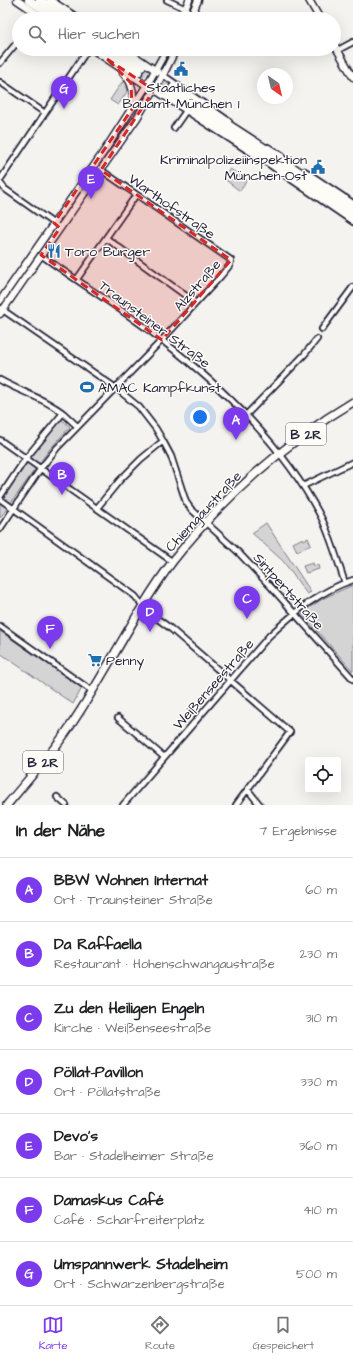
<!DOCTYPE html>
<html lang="de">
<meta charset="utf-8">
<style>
:root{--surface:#fff;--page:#f6f6f6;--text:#202124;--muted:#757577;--line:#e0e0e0;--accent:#7c3aed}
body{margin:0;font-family:"Architects Daughter",sans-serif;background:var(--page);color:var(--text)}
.controls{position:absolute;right:12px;bottom:12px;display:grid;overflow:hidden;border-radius:4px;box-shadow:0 4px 16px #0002}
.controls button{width:36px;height:36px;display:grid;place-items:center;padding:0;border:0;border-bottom:1px solid var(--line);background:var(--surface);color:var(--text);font:20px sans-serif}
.compass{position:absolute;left:257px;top:68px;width:36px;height:36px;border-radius:50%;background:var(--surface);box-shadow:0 4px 16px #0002;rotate:146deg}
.you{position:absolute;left:200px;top:417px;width:14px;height:14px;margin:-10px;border:3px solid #fff;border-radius:50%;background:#1a73e8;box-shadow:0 0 0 6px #1a73e833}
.badge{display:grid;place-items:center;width:26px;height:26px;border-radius:50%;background:var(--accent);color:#fff;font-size:13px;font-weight:700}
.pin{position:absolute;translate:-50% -33px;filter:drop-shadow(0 1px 2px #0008)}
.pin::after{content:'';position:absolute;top:21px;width:14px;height:12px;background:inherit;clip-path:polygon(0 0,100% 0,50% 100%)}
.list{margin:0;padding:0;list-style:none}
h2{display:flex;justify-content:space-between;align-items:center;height:52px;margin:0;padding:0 16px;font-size:17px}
h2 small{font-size:13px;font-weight:400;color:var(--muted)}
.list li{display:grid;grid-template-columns:26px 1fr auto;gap:12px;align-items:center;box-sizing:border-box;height:64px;padding:0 16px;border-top:1px solid var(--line)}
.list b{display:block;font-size:15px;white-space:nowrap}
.list p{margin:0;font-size:13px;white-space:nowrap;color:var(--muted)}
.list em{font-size:13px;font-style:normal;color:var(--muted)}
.icon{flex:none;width:22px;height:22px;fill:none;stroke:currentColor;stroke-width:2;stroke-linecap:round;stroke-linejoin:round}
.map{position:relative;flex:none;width:353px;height:805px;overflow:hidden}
.search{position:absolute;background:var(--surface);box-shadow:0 4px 16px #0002;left:12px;right:12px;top:12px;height:44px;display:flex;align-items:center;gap:10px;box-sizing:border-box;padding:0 14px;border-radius:22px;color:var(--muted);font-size:15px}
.sheet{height:500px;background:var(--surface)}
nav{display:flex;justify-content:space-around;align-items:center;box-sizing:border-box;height:56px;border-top:1px solid var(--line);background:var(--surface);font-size:11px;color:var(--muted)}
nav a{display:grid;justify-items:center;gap:2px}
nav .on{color:var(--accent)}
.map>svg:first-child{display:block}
.green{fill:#d5d4d5;stroke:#7c7b88}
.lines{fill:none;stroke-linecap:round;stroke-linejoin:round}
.highway-tunnel{stroke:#cac9cb;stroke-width:8;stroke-dasharray:8 4;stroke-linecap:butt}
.street-casing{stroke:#22223b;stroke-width:8}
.secondary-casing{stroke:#22223b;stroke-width:9}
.primary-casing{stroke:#22223b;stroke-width:10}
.highway-casing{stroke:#22223b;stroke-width:11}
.street{stroke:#fdfcf7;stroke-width:4.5}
.secondary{stroke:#fdfcf7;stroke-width:6}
.primary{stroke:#fdfcf7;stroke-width:7}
.highway{stroke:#fdfcf7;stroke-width:8}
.marked{fill:#d62828;fill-opacity:0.2;stroke:#d62828;stroke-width:3;stroke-dasharray:8 5;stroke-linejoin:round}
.labels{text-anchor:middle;stroke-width:3;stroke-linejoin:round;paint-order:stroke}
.shield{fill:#fdfcf7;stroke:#646373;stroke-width:1}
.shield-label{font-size:13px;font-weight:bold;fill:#22223b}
.poi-label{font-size:14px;fill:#22223b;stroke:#fdfcf7;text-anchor:start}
.street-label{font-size:14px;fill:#22223b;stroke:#fdfcf7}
</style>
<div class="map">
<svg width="353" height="805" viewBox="0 0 353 805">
<rect width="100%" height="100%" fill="#f4f3ef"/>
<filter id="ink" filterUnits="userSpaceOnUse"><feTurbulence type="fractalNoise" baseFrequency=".025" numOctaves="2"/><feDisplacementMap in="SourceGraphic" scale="8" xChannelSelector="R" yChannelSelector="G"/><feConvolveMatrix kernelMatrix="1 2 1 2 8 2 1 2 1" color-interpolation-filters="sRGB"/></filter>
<g filter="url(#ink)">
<path class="green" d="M122,82L126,88L127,92L118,105L110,100Z
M230,169L247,180L240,191L223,178Z
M61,419L70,427L49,450L0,518V502L38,447Z
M266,523L311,592L307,594L283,561L252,533Z
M303,538L304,540L308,538L311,545L297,551L293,543Z
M313,563L314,566L318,565L319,569L306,573L303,566Z
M353,585V671L301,613L324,598Z
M0,631L82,688L73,704L0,653Z"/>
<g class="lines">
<path class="highway-tunnel" d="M141,67L173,88
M138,72L169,93"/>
<defs>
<path id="street" d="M167,0L186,9
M338,50L353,42
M0,63L19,40
M163,75L229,121
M0,82L45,113
M154,90L267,163L353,222
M174,128L195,98
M268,147L282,156
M267,163L275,151
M305,171L353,203
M0,180L88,49
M0,183L5,189L60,228
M337,211L346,198
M106,238L196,303
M41,255C81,284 124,310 163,341C224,389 283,445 320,515C331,536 337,560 345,583
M77,279L136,195
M0,308L116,388L139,407L156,429L163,441L171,456L186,502L191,509L237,551L272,588L353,679
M322,329L353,287
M0,380C21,392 44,398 63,413
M246,415L304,355L317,339
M0,440L173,562
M303,486L353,462
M0,497L26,458L63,413L77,426
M0,499L135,596L147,611L170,628L290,732L236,805
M97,508L120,480L141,459L163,441
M0,529L41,468L57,448L162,340L220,277L230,265L231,260L101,170
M0,626L92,691
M118,718L164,757
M248,790L260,805
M57,797L66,805
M123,805L269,636C294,613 319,591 353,580"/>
<path id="secondary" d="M17,0L45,19
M50,0L79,19
M309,0L320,19
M181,19L189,0
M190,19L198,0
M334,44L353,77
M92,49L149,87
M124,49L158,72
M123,73C134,84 134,94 132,108
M0,301L105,150L147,85L167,49
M0,314L137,118L163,75L176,49"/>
<path id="primary" d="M7,805C28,779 52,754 71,725C107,672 134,613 173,561C221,499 286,442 353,402"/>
<path id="highway" d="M29,0L58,19
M40,0L68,19
M103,49L138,72
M114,49L141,67
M173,88L189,99
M169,93L185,104
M196,104L270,152
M193,109L266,157
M277,157L339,199
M274,162L336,204
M347,204L353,209
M343,209L353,216"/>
</defs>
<use href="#street" class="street-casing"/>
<use href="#secondary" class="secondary-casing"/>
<use href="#primary" class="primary-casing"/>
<use href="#highway" class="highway-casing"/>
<use href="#street" class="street"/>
<use href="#secondary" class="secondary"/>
<use href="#primary" class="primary"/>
<use href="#highway" class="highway"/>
</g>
</g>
<path class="marked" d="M107,59L154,90L101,170L231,260L162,340L41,255L60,228L54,223L132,109L131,83Z"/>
<defs>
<symbol id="civic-bare" viewBox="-9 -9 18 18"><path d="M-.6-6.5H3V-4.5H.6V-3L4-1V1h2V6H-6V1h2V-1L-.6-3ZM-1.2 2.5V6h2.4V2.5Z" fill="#1f6fb2" stroke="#fdfcf7" stroke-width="2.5" paint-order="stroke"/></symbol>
<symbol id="restaurant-bare" viewBox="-9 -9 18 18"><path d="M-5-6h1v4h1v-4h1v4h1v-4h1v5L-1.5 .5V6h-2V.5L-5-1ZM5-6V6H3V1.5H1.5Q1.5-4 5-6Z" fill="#1f6fb2" stroke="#fdfcf7" stroke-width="2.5" paint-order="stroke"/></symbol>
<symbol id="stadium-bare" viewBox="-9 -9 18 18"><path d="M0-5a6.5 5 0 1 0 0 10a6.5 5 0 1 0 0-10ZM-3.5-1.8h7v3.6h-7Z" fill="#1f6fb2" stroke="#fdfcf7" stroke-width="2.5" paint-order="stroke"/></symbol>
<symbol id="supermarket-bare" viewBox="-9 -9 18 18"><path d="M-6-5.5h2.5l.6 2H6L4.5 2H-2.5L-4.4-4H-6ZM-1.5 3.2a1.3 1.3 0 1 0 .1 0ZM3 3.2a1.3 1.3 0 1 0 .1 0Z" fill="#1f6fb2" stroke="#fdfcf7" stroke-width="2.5" paint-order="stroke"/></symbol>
</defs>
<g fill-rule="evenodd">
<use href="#civic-bare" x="171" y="59" width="20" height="20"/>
<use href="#civic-bare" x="308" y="157" width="20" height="20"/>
<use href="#restaurant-bare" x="44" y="241" width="20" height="20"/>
<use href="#stadium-bare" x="77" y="377" width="20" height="20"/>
<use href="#supermarket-bare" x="85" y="650" width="20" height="20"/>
</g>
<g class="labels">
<g class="shield">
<rect x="286" y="423" width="40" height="22" rx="3"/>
<rect x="23" y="751" width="40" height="22" rx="3"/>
</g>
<g class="shield-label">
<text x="306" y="439">B 2R</text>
<text x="43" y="767">B 2R</text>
</g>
<g class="poi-label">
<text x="181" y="92" text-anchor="middle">Staatliches<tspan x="181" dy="16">Bauamt München 1</tspan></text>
<text x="307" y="164" text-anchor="end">Kriminalpolizeiinspektion<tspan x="307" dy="16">München-Ost</tspan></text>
<text x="65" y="256">Toro Burger</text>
<text x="98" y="392">AMAC Kampfkunst</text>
<text x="106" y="665">Penny</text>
</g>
<g class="street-label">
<text transform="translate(172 206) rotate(35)" y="5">Warthofstraße</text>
<text transform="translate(197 285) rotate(-49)" y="5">Alzstraße</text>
<text transform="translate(155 324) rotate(37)" y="5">Traunsteiner Straße</text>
<text transform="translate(203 511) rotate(-47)" y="5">Chiemgaustraße</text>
<text transform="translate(289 591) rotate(48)" y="5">Sintpertstraße</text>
<text transform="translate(213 684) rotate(-49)" y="5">Weißenseestraße</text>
</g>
</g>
</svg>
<div class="controls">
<button><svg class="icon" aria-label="locate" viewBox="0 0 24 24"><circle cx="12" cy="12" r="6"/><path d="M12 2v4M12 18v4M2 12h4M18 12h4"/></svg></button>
</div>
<svg class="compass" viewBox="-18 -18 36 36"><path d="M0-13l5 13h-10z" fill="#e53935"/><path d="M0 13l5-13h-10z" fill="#757577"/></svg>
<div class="you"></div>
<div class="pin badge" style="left:236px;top:440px">A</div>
<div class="pin badge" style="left:62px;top:495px">B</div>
<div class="pin badge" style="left:247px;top:619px">C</div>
<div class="pin badge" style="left:150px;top:632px">D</div>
<div class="pin badge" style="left:91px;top:199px">E</div>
<div class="pin badge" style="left:50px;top:649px">F</div>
<div class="pin badge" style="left:64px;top:109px">G</div>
<div class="search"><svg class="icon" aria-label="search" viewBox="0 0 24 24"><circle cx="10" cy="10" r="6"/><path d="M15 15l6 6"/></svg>Hier suchen</div>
</div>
<section class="sheet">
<h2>In der Nähe<small>7 Ergebnisse</small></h2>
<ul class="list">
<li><span class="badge">A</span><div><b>BBW Wohnen Internat</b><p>Ort · Traunsteiner Straße</p></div><em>60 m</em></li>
<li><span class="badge">B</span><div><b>Da Raffaella</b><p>Restaurant · Hohenschwangaustraße</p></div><em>230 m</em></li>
<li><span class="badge">C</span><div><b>Zu den Heiligen Engeln</b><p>Kirche · Weißenseestraße</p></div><em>310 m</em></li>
<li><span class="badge">D</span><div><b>Pöllat-Pavillon</b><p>Ort · Pöllatstraße</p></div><em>330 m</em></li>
<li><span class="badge">E</span><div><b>Devo's</b><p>Bar · Stadelheimer Straße</p></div><em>360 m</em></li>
<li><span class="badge">F</span><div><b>Damaskus Café</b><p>Café · Scharfreiterplatz</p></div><em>410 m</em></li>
<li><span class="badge">G</span><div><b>Umspannwerk Stadelheim</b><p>Ort · Schwarzenbergstraße</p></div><em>500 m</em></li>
</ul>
</section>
<nav>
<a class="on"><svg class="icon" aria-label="map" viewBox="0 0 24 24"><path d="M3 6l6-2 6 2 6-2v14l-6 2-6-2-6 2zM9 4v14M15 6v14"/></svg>Karte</a>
<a><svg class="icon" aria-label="directions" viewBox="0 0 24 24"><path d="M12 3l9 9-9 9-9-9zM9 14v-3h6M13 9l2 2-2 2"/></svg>Route</a>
<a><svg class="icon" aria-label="saved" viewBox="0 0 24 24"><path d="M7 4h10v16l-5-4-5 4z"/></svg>Gespeichert</a>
</nav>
